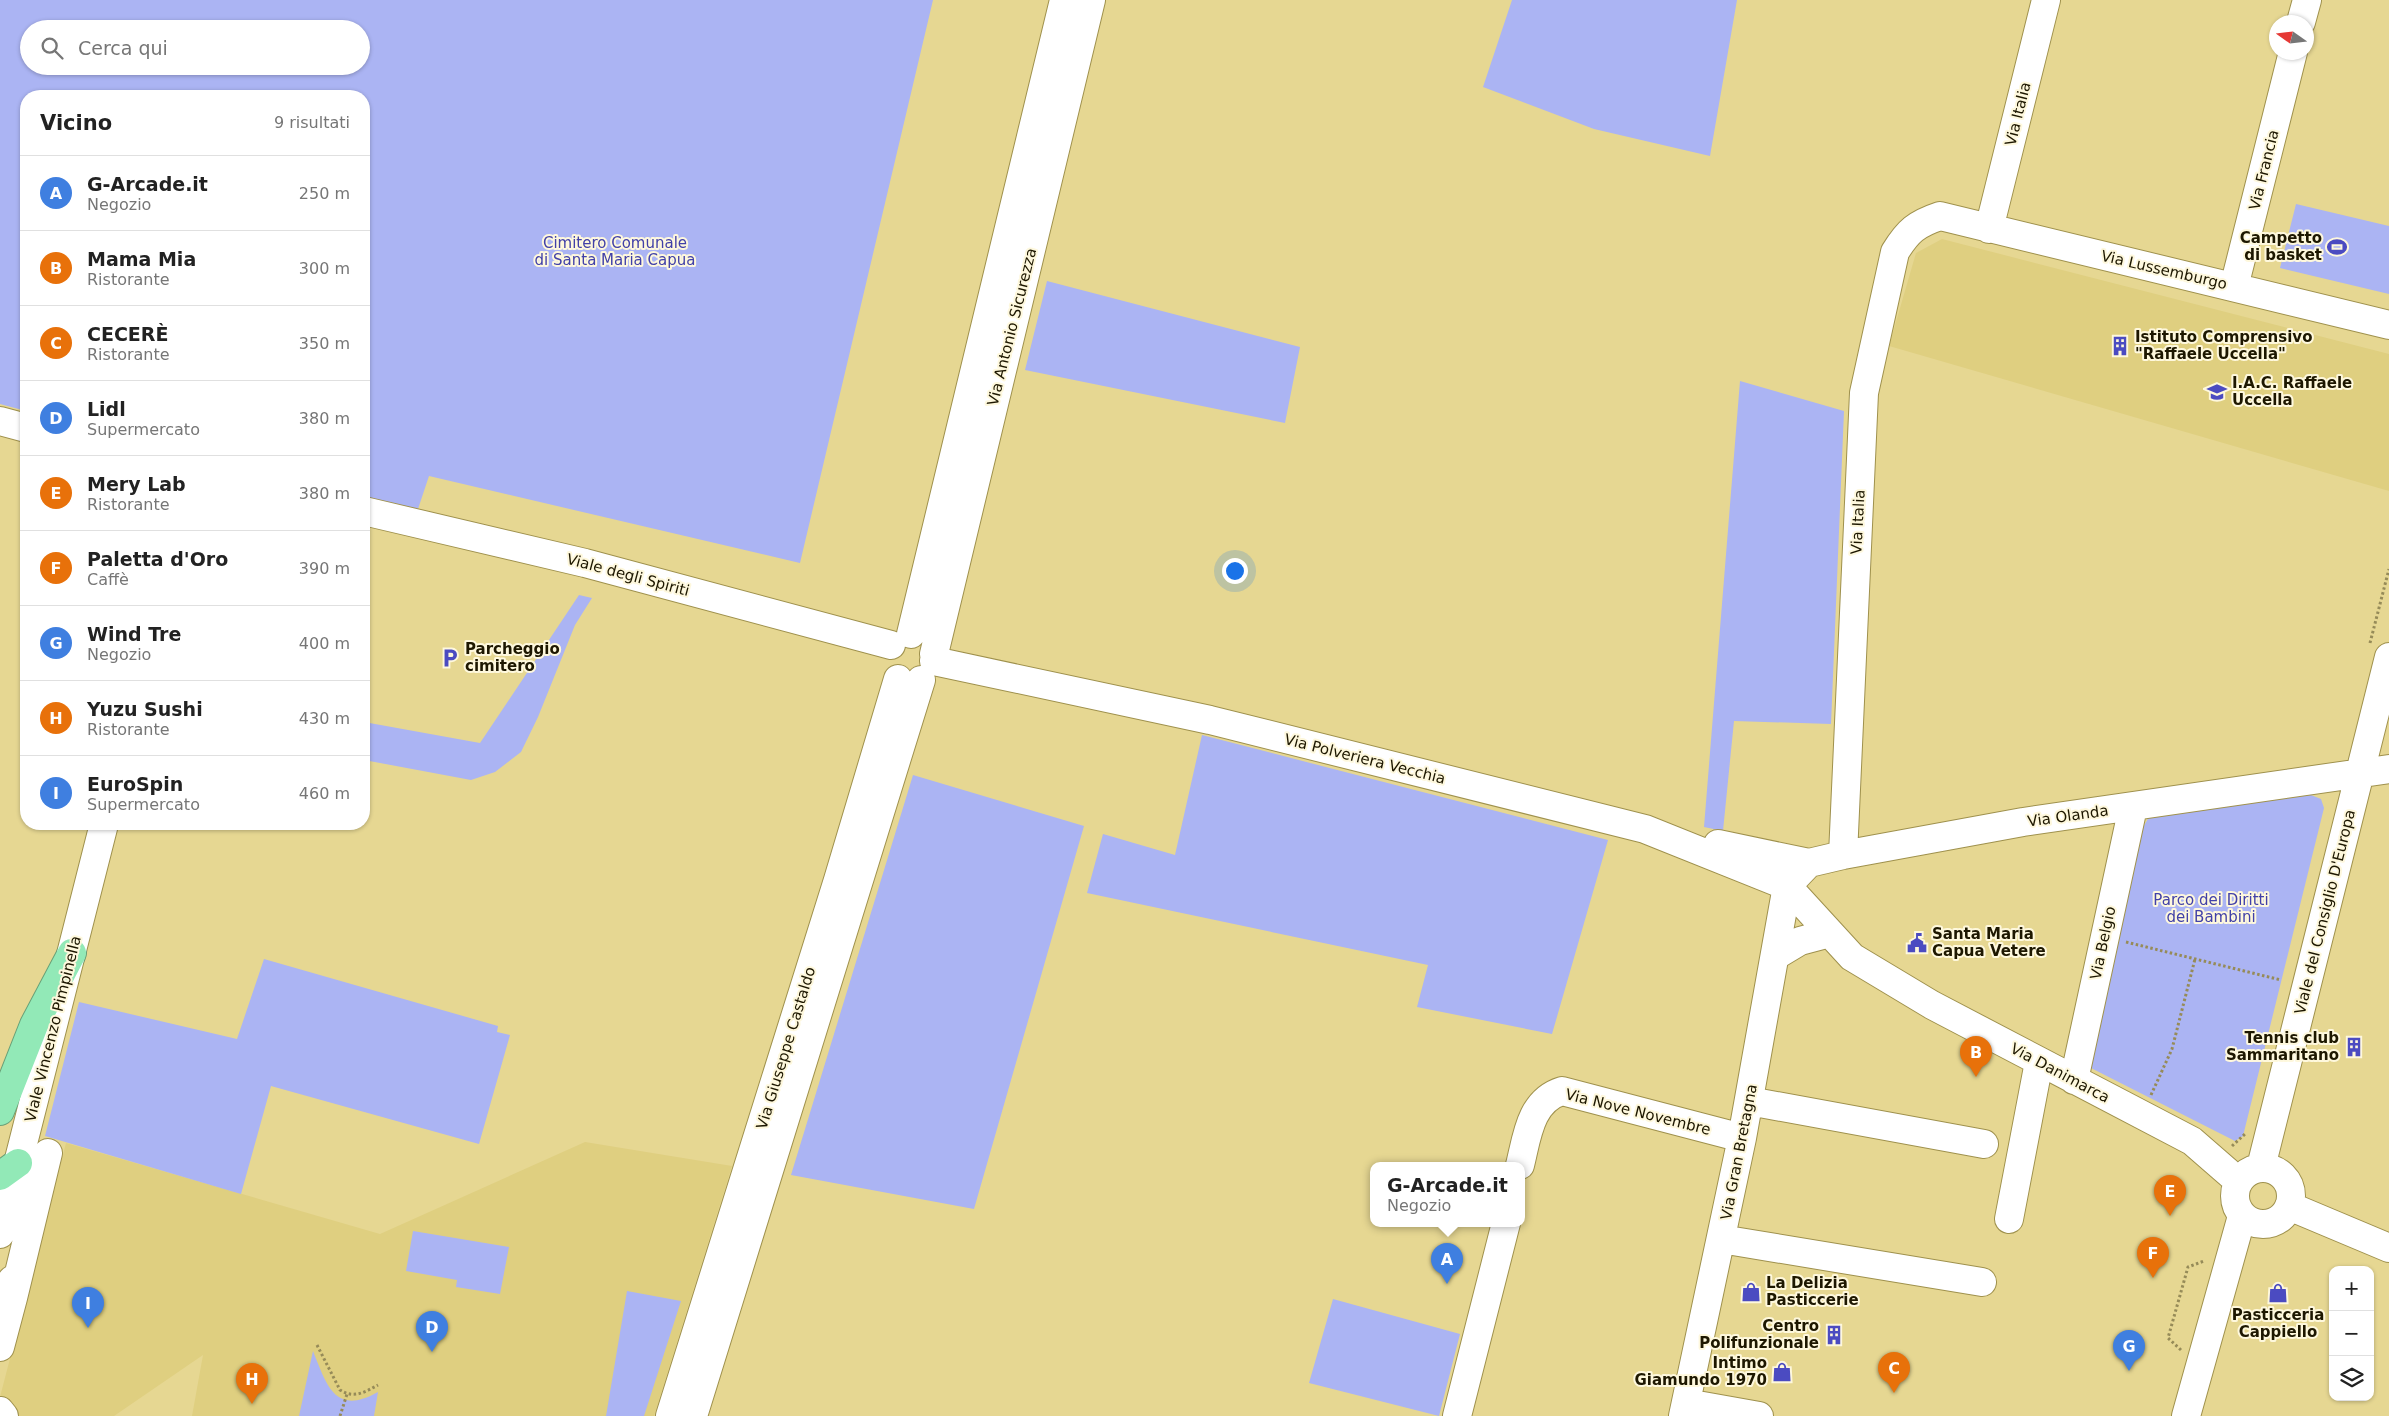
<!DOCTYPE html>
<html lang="it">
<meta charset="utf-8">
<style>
:root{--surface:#fff;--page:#f2f2f2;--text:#222;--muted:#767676;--line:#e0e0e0;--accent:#2563eb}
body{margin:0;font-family:"DejaVu Sans",sans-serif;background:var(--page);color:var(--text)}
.controls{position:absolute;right:15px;bottom:15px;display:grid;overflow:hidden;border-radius:10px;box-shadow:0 1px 4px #0004}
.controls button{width:45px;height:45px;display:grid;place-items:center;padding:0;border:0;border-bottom:1px solid var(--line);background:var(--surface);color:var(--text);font:25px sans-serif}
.compass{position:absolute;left:2269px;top:15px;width:45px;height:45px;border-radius:50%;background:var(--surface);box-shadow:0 1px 4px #0004;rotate:284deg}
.you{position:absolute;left:1234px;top:570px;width:18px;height:18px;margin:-12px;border:4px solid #fff;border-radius:50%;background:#1a73e8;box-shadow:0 0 0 8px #1a73e833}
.badge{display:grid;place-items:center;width:32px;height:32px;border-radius:50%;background:var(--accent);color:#fff;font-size:16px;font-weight:700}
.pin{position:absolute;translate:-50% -41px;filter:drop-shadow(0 1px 2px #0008)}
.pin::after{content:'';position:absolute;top:26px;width:18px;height:15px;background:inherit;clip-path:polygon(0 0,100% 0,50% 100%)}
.popup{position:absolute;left:1370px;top:1162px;width:155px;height:65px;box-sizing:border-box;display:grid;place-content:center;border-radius:10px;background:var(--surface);filter:drop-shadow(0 1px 4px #0005);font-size:16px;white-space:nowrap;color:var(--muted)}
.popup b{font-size:19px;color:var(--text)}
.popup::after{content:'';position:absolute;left:50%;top:100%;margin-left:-10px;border:10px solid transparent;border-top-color:var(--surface)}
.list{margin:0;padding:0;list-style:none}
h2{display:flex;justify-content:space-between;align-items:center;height:65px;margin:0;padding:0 20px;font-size:21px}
h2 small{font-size:16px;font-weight:400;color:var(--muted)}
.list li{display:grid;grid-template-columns:32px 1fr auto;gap:15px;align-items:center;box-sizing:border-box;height:75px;padding:0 20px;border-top:1px solid var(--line)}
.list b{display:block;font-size:19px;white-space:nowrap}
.list p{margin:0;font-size:16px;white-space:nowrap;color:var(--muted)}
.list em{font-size:16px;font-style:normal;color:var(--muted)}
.icon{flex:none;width:28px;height:28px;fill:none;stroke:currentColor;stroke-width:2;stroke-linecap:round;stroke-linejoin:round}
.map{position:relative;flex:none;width:2389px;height:1416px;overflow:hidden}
.search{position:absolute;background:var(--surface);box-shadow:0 1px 4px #0004;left:20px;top:20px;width:350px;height:55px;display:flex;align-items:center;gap:12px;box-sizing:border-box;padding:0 18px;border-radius:28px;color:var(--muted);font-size:19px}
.panel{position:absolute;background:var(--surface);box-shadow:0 1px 4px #0004;left:20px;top:90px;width:350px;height:740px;border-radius:20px}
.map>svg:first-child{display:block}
.built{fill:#dfcf80}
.green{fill:#abb4f3;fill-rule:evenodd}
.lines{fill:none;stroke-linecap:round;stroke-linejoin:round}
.minor-casing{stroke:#9f914d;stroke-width:30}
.highway-casing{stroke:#69a077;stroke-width:30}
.path{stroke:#968b58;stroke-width:3;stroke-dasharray:2.5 2.5;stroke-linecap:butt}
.minor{stroke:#fff;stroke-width:28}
.highway{stroke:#92e9b7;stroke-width:28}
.labels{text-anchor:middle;stroke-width:4;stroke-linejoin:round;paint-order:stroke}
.street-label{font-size:15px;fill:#1d1700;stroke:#fef8dd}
.poi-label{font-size:15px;font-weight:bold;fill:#1d1700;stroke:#fef8dd;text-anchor:start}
.park-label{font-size:15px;fill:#4140a8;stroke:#fef8dd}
</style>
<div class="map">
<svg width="2389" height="1416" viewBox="0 0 2389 1416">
<rect width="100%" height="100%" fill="#e6d792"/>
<path class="built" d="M1942,239L2389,354V491L1889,346L1916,253Z
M585,1142L732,1166L654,1416H192L203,1355L114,1416H16L9,1415L0,1397L66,1143L380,1234Z"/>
<path class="green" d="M0,0H933L800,563L429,476L417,512L364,497V96H26V411L0,404ZM29,29H361V66H29Z
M1512,0H1737L1710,156L1594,129L1483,87Z
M2296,204L2389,226V294L2280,268Z
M1047,281L1300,347L1285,423L1025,370Z
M1740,381L1844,411L1831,724L1734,721L1723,831L1704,827Z
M579,595L592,598L575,625L538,717L521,752L495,772L471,780L364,760V722L480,743Z
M1202,735L1608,840L1552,1034L1417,1007L1428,965L1087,893L1103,834L1175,855Z
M913,775L1084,826L974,1209L791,1175Z
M2311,795L2321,799L2324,808L2243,1136L2235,1141L2087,1066L2142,829L2149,817Z
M264,959L498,1026L497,1032L510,1035L479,1144L271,1086L241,1194L45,1136L79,1002L237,1039Z
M413,1231L509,1247L500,1294L456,1287L457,1280L406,1271Z
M627,1291L681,1301L644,1416H606Z
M1333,1299L1460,1334L1439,1416L1309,1383Z
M313,1351C327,1386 335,1416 378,1392L374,1416H299Z"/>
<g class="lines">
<defs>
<path id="minor" d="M2301,22L2307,0
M1989,229L2046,0
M2234,287L2293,52
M0,421L26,428
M364,511L585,563L891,645
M911,634L1064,0
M934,654L1091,0
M934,661L1210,720L1645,829L1787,886L1852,957L1932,1005L2192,1141L2238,1181
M1718,844L1809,863
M1843,855L1864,393L1895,252C1908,231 1916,224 1940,216L2389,325
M1787,886L1809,863L1843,855L2023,822L2389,769
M1775,956L1800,941L1830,933
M2074,1080L2133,807
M1749,1101L1984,1144
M1520,1165C1527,1137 1530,1101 1562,1091L1742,1138
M2261,1167L2389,657
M2235 1196a28 28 0 1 1 56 0a28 28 0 1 1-56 0Z
M2289,1206L2389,1248
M2009,1219L2039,1062
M0,1234L104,824
M1721,1239L1982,1282
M13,1298L48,1153
M0,1347L13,1298L12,1280
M1686,1403L1759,1416
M0,1411L4,1416
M670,1416L838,880L898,679
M693,1416L921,680
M1457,1416L1506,1223
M1683,1416L1742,1138L1787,886
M2186,1416L2242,1216"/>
<path id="highway" d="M0,1111L34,1025L72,953
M0,1176L18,1163"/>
</defs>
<use href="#minor" class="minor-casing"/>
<use href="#highway" class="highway-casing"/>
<path class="path" d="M2370,643L2389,569
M2126,942L2281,980
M2151,1095L2172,1049L2195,959
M2232,1146L2245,1134
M317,1345L340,1390C354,1399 365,1392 378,1385
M2181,1350L2168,1338L2188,1267L2204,1261
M340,1416L347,1394"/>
<use href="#minor" class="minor"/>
<use href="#highway" class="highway"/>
</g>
<defs>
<symbol id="stadium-bare" viewBox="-9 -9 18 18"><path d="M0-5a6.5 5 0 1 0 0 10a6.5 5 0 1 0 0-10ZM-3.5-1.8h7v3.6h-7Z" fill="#4b4bc1" stroke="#fef8dd" stroke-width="2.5" paint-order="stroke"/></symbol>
<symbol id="building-bare" viewBox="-9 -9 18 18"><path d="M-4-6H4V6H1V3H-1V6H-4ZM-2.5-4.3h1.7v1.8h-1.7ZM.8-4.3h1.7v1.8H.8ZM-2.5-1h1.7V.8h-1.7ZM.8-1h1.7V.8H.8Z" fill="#4b4bc1" stroke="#fef8dd" stroke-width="2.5" paint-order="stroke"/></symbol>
<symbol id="school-bare" viewBox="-9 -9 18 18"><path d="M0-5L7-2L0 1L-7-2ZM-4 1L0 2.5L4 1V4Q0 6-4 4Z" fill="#4b4bc1" stroke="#fef8dd" stroke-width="2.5" paint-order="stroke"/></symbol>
<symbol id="parking-bare" viewBox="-9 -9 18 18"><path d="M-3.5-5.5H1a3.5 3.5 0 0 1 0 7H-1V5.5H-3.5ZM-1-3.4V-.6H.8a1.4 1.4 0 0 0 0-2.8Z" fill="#4b4bc1" stroke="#fef8dd" stroke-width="2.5" paint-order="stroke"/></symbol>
<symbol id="civic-bare" viewBox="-9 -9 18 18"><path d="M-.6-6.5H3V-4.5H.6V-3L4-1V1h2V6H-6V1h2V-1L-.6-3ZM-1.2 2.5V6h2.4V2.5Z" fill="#4b4bc1" stroke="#fef8dd" stroke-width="2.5" paint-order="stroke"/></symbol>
<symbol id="shop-bare" viewBox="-9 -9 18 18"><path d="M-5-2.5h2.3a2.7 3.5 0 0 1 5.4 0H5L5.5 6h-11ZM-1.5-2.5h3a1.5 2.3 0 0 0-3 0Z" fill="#4b4bc1" stroke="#fef8dd" stroke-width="2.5" paint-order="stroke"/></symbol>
</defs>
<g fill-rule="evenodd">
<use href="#stadium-bare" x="2323" y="233" width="28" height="28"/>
<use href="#building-bare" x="2106" y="332" width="28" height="28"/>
<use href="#school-bare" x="2203" y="378" width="28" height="28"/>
<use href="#parking-bare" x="436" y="644" width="28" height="28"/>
<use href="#civic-bare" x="1903" y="929" width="28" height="28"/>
<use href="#building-bare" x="2340" y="1033" width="28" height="28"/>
<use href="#shop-bare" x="1737" y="1278" width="28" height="28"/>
<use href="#shop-bare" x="2264" y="1279" width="28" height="28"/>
<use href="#building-bare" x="1820" y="1321" width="28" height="28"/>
<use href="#shop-bare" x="1768" y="1358" width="28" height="28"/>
</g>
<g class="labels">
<g class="street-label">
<text transform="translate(2018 114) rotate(-76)" y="5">Via Italia</text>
<text transform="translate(2264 170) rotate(-76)" y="5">Via Francia</text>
<text transform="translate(2164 270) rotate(13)" y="5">Via Lussemburgo</text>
<text transform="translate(1012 327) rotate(-76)" y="5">Via Antonio Sicurezza</text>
<text transform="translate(1858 522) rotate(-87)" y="5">Via Italia</text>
<text transform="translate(628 575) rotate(15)" y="5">Viale degli Spiriti</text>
<text transform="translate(1365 759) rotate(14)" y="5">Via Polveriera Vecchia</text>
<text transform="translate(2068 816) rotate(-8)" y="5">Via Olanda</text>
<text transform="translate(2325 912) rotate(-76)" y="5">Viale del Consiglio D'Europa</text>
<text transform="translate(2103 943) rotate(-78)" y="5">Via Belgio</text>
<text transform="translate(53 1029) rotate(-76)" y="5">Viale Vincenzo Pimpinella</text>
<text transform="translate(786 1048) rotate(-73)" y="5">Via Giuseppe Castaldo</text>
<text transform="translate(2060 1073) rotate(28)" y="5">Via Danimarca</text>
<text transform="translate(1638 1112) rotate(14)" y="5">Via Nove Novembre</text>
<text transform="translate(1739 1152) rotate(-79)" y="5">Via Gran Bretagna</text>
</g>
<g class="poi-label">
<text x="2322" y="243" text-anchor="end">Campetto<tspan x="2322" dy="17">di basket</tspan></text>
<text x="2135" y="342">Istituto Comprensivo<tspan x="2135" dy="17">"Raffaele Uccella"</tspan></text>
<text x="2232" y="388">I.A.C. Raffaele<tspan x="2232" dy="17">Uccella</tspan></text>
<text x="465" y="654">Parcheggio<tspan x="465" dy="17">cimitero</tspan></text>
<text x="1932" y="939">Santa Maria<tspan x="1932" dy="17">Capua Vetere</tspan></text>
<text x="2339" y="1043" text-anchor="end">Tennis club<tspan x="2339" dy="17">Sammaritano</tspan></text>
<text x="1766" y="1288">La Delizia<tspan x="1766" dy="17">Pasticcerie</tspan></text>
<text x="2278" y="1320" text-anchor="middle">Pasticceria<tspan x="2278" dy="17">Cappiello</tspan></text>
<text x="1819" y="1331" text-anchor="end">Centro<tspan x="1819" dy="17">Polifunzionale</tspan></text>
<text x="1767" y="1368" text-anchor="end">Intimo<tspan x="1767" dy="17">Giamundo 1970</tspan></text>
</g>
<g class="park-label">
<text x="615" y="248">Cimitero Comunale<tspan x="615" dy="17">di Santa Maria Capua</tspan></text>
<text x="2211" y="905">Parco dei Diritti<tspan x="2211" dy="17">dei Bambini</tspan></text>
</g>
</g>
</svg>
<div class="controls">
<button>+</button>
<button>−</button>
<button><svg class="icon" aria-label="layers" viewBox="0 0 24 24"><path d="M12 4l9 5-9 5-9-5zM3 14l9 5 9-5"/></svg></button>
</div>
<svg class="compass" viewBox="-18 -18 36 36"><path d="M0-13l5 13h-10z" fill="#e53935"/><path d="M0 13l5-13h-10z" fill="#767676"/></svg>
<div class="you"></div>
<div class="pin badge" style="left:1447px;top:1284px;background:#3f7fe0">A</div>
<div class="popup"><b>G-Arcade.it</b>Negozio</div>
<div class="pin badge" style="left:1976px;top:1077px;background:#e8710a">B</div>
<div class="pin badge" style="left:1894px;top:1393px;background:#e8710a">C</div>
<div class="pin badge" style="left:432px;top:1352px;background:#3f7fe0">D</div>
<div class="pin badge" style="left:2170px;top:1216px;background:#e8710a">E</div>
<div class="pin badge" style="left:2153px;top:1278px;background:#e8710a">F</div>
<div class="pin badge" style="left:2129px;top:1371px;background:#3f7fe0">G</div>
<div class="pin badge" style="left:252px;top:1404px;background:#e8710a">H</div>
<div class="pin badge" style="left:88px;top:1328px;background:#3f7fe0">I</div>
<div class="search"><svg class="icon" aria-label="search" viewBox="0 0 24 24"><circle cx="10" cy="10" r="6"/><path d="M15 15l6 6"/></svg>Cerca qui</div>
<section class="panel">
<h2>Vicino<small>9 risultati</small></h2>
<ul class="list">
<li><span class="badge" style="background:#3f7fe0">A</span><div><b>G-Arcade.it</b><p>Negozio</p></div><em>250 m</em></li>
<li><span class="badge" style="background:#e8710a">B</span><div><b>Mama Mia</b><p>Ristorante</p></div><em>300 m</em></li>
<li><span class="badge" style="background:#e8710a">C</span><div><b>CECERÈ</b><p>Ristorante</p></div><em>350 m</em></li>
<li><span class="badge" style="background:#3f7fe0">D</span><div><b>Lidl</b><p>Supermercato</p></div><em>380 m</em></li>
<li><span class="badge" style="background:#e8710a">E</span><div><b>Mery Lab</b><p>Ristorante</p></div><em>380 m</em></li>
<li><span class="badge" style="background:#e8710a">F</span><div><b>Paletta d'Oro</b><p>Caffè</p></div><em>390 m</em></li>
<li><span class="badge" style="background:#3f7fe0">G</span><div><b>Wind Tre</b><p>Negozio</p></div><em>400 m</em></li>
<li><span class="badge" style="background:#e8710a">H</span><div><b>Yuzu Sushi</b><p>Ristorante</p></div><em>430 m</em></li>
<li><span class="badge" style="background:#3f7fe0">I</span><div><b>EuroSpin</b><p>Supermercato</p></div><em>460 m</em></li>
</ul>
</section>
</div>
